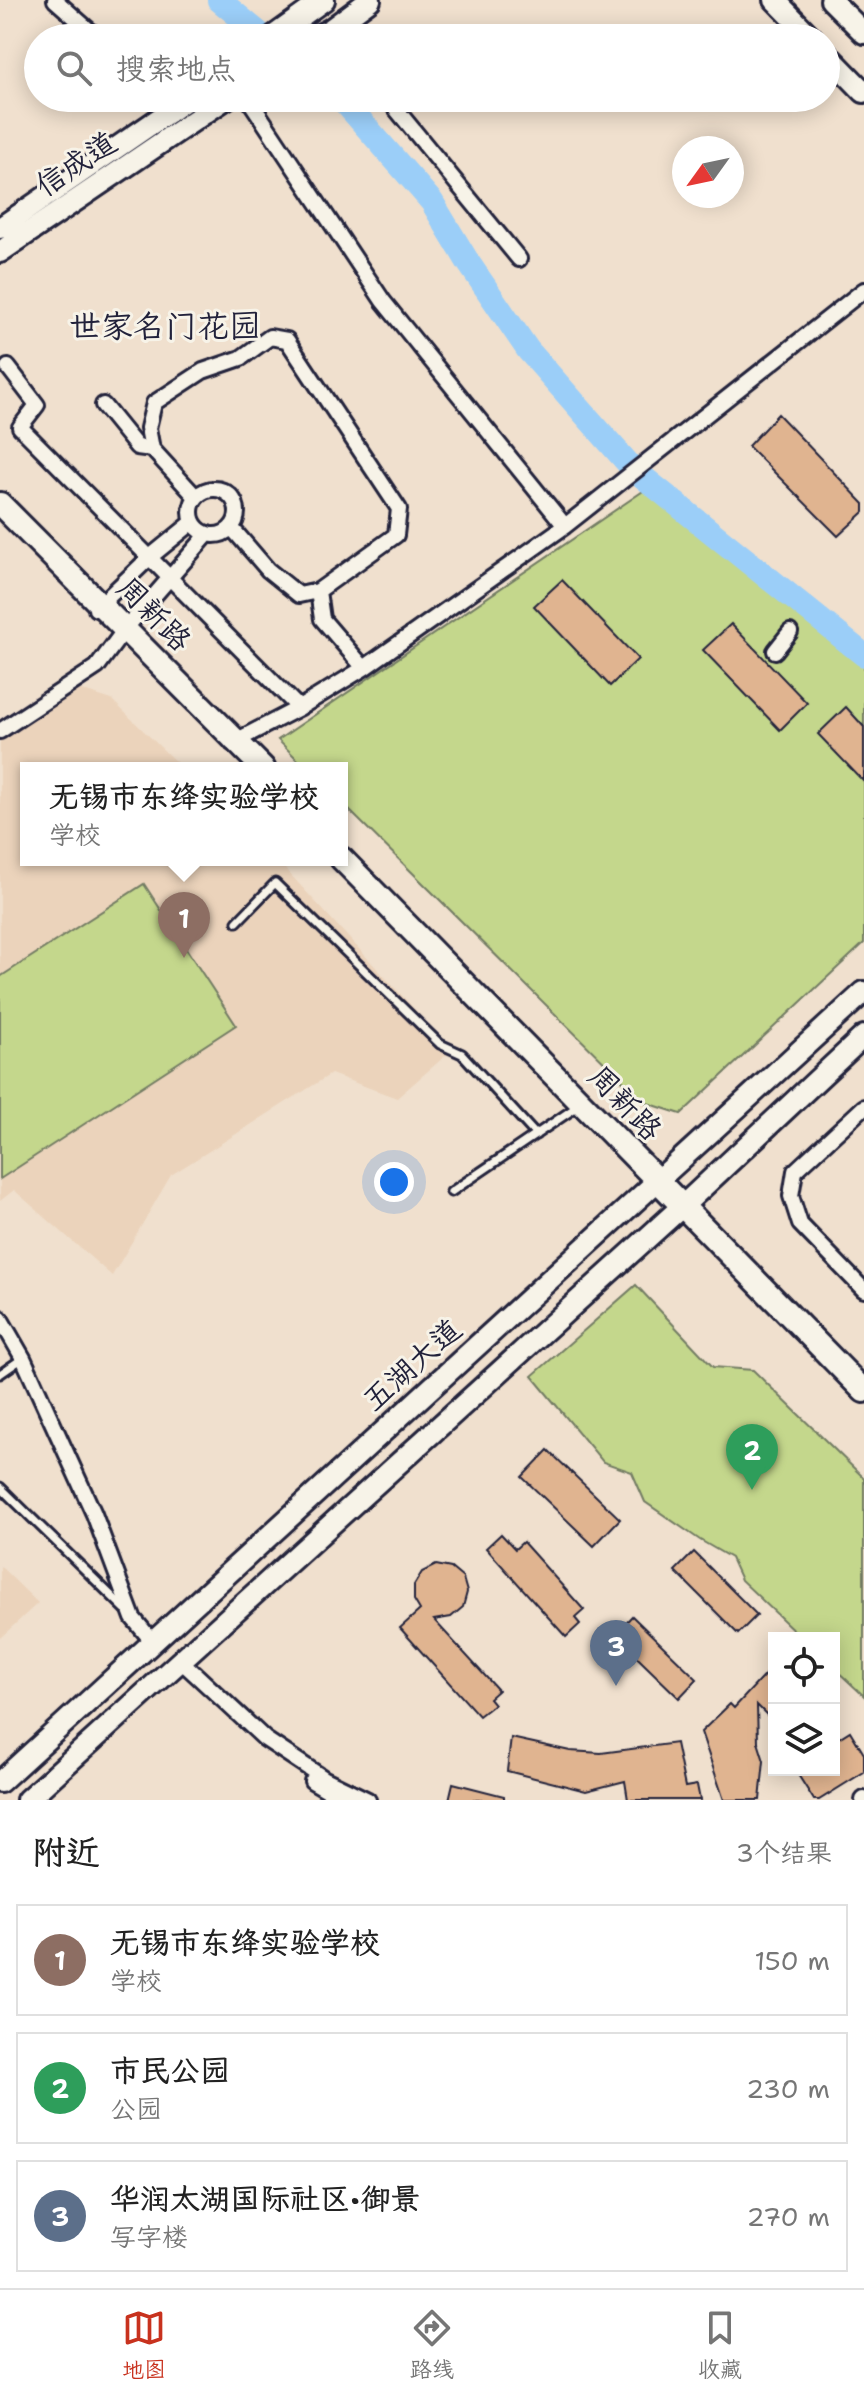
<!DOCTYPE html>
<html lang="zh">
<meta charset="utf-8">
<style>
:root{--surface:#fff;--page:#f6f6f6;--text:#222;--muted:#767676;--line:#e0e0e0;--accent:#c8321e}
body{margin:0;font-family:"Shantell Sans","LXGW WenKai TC",sans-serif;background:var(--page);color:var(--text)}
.controls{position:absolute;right:24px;bottom:24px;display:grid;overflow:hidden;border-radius:0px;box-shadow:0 4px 20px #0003}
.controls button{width:72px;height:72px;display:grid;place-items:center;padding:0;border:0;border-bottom:2px solid var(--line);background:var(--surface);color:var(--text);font:40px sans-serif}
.compass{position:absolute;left:672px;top:136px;width:72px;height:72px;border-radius:50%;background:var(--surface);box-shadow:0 4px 20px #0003;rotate:237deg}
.you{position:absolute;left:394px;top:1182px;width:28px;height:28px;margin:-20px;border:6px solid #fff;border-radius:50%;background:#1a73e8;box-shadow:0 0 0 12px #1a73e833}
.badge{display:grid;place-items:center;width:52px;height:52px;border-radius:50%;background:var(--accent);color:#fff;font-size:26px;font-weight:700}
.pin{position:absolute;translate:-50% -66px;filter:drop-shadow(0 2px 4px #0008)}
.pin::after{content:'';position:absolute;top:42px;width:28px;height:24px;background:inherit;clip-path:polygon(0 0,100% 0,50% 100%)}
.popup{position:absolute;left:20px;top:762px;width:328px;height:104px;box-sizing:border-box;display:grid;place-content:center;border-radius:0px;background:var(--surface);filter:drop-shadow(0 2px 6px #0005);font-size:26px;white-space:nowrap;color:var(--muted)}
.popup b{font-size:30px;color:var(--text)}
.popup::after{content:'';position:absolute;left:50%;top:100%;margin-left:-16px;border:16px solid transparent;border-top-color:var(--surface)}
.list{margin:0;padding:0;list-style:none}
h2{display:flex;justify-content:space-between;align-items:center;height:104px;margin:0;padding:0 32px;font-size:34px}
h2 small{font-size:26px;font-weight:400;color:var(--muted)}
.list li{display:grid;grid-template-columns:52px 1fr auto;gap:24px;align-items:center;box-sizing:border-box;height:112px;margin:0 16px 16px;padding:0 16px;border:2px solid var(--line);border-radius:0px}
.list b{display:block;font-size:30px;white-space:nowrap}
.list p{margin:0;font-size:26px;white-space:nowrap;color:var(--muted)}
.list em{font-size:26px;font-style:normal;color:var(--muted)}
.icon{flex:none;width:44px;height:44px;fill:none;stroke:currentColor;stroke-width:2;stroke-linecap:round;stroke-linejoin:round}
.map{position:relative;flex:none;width:864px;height:1800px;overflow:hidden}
.search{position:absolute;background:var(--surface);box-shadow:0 4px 20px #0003;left:24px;right:24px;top:24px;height:88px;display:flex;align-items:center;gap:20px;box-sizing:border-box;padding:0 28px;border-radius:44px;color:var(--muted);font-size:30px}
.sheet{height:488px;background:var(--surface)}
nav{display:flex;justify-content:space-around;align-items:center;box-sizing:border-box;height:112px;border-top:2px solid var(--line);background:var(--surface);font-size:22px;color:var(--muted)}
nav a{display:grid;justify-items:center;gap:4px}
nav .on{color:var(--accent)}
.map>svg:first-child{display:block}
.built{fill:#ebd3bb}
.green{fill:#c4d78c;stroke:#737c64;stroke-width:2}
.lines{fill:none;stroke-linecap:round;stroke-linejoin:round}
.river{stroke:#9bcef8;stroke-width:24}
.building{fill:#e0b490;stroke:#22223b;stroke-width:2}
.lane-casing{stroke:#22223b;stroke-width:13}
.street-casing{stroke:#22223b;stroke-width:20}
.secondary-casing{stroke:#22223b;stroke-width:26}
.primary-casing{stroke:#22223b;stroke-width:28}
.lane{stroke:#f7f3e8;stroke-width:7}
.street{stroke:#f7f3e8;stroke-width:14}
.secondary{stroke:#f7f3e8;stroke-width:20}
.primary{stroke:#f7f3e8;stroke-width:22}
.labels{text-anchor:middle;stroke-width:6;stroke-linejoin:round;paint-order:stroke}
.street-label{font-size:30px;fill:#22223b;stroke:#f7f3e8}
.neighbourhood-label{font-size:32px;fill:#22223b;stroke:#f7f3e8}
</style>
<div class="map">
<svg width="864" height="1800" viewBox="0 0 864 1800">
<rect width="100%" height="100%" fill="#f0e0ce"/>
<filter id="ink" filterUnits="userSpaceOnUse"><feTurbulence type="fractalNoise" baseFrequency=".0125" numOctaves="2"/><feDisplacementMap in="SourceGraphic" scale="16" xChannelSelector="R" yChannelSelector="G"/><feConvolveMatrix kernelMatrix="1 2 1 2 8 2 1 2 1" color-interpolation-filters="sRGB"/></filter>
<g filter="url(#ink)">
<path class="built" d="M71,687L112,700L182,768H26V860H277L452,1050L397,1098L331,1074L171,1175L112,1276L14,1190L0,1201V740Z
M0,1566L38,1603L0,1638Z"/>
<path class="green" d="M652,485L864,654V943L681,1114L644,1102L342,803V768H306L278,740Z
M144,884L236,1025L0,1179V977Z
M636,1285L713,1367L753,1370L864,1478V1696L834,1668V1638H802L741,1580L731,1558L700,1540L645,1502L632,1472L603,1462L532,1376Z"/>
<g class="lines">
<path class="river" d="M219,0L265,38
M341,98L432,202L468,262L528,350L633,469L864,655"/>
</g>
<path class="building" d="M778,414L864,504V512L838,536L748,446Z
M562,580L638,659L610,686L534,606Z
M731,624L807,703L780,730L703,650Z
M846,707L864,727V782L818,734Z
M548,1450L620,1519L594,1546L522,1477Z
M501,1534L515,1549L523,1542L584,1610L575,1618L580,1624L566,1637L486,1548Z
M694,1552L757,1615L738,1634L675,1571Z
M436,1565L451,1568L463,1578L467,1592L463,1607L451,1617L434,1620L498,1690L489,1698L494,1704L479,1716L400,1628L420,1610L414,1600V1585L422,1572Z
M632,1616L697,1679L679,1698L614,1635Z
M774,1665V1722L757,1705L758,1742L764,1761L760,1800H724L701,1732L730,1704L734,1708Z
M850,1731L864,1754V1772L819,1800H814L795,1770H834V1741Z
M511,1738L570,1751L601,1753L676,1743L685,1787L697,1785L700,1800H628L625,1781L586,1791L507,1771Z
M453,1783L504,1796V1800H449Z"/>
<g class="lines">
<defs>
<path id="lane" d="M237,922L275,883L440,1044L462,1054L536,1135
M451,1192L578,1106
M0,1374L23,1358
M0,1487L126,1610"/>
<path id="street" d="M55,0L98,38
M387,98L519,259
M8,367L37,405L20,427L299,708
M103,405L137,447L152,449
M191 512a23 23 0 1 1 46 0a23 23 0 1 1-46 0Z
M196,497L152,449L148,428L154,403L203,371L241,358L270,337L287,340L399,509L396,535L318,591L322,619L364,668
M565,526L864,290
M231,527L268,570L299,595L318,591
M96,609L150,557L193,522
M775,651L790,632
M0,731L97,667L126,628L208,534
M232,743L299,708L364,668L565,526L383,301L248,98
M864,1107L795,1171L791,1196L800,1224L864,1290
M0,1318L23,1358L94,1514L133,1618L153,1642
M180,1660L265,1739L325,1779L368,1800
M312,1781L344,1800
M863,1800L864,1799"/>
<path id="secondary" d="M775,0L812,38
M831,0L864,33
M271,38L324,0
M314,38L331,29L370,0
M826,53L864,92
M0,228L189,98
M0,252L227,98
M0,1782L864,992
M27,1800L688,1201L864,1036"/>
<path id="primary" d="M0,504L263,768
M342,859L864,1391"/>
</defs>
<use href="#lane" class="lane-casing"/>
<use href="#street" class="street-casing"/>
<use href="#secondary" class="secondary-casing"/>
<use href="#primary" class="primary-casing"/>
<use href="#lane" class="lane"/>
<use href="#street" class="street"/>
<use href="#secondary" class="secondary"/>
<use href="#primary" class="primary"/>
</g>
</g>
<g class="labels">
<g class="street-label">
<text transform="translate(76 164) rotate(-34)" y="10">信成道</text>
<text transform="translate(154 614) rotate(45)" y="10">周新路</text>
<text transform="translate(625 1103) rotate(46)" y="10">周新路</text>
<text transform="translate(412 1365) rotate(-42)" y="10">五湖大道</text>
</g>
<g class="neighbourhood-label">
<text x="165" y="337">世家名门花园</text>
</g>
</g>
</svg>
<div class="controls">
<button><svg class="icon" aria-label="locate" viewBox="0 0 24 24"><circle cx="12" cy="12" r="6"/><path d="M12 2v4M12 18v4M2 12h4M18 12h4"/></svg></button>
<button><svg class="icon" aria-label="layers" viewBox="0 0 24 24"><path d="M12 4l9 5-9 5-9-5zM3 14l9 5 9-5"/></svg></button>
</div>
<svg class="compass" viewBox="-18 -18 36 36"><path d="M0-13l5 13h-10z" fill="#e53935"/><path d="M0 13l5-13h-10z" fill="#767676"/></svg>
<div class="you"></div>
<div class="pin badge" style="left:184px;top:958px;background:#8d6e63">1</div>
<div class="popup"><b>无锡市东绛实验学校</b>学校</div>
<div class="pin badge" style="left:752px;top:1490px;background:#2e9e5b">2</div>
<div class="pin badge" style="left:616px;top:1686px;background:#5c6f8a">3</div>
<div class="search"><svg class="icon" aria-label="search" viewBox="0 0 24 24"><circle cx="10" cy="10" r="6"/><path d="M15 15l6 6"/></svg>搜索地点</div>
</div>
<section class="sheet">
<h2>附近<small>3个结果</small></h2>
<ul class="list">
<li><span class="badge" style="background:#8d6e63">1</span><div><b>无锡市东绛实验学校</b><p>学校</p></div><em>150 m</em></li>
<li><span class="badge" style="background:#2e9e5b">2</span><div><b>市民公园</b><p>公园</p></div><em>230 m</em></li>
<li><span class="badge" style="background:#5c6f8a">3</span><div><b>华润太湖国际社区·御景</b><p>写字楼</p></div><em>270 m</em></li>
</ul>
</section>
<nav>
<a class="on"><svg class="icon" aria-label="map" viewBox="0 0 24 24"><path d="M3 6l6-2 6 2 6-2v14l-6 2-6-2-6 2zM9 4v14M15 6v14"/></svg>地图</a>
<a><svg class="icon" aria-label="directions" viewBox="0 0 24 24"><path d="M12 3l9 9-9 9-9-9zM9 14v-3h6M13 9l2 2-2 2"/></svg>路线</a>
<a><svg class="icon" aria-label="saved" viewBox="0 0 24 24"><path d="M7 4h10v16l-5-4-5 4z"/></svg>收藏</a>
</nav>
